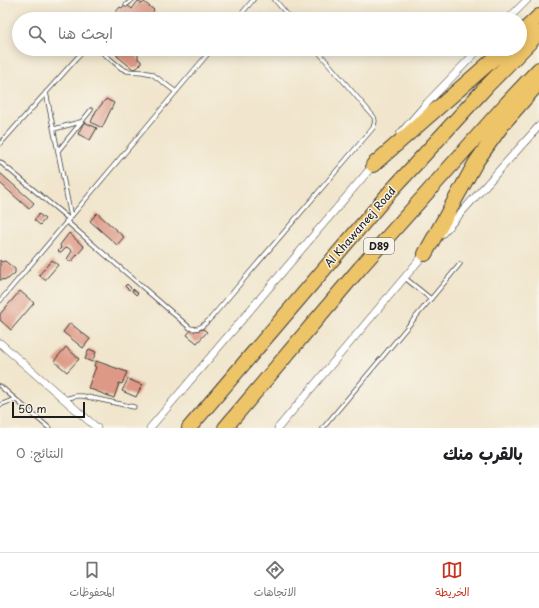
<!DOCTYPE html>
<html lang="ar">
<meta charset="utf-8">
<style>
:root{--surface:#fff;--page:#f2f2f2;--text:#202124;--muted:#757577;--line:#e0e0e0;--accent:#c8321e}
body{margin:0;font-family:"Playpen Sans","Playpen Sans Arabic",sans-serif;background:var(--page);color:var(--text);direction:rtl}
.scale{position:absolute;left:12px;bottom:10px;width:73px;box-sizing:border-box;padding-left:4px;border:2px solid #1c1c1c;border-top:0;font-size:11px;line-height:14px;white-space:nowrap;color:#1c1c1c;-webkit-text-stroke:3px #f7f3e8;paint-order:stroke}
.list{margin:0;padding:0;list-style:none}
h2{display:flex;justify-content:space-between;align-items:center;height:52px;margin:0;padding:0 16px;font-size:17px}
h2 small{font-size:13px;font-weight:400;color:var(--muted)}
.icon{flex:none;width:22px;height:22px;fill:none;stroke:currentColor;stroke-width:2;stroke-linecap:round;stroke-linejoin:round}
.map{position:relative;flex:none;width:539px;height:428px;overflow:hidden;direction:ltr}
.search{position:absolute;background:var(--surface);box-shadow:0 2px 10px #0003;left:12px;right:12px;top:12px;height:44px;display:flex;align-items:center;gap:10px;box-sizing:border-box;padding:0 14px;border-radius:22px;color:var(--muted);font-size:15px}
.sheet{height:124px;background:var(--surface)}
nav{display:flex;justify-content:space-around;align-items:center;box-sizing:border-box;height:56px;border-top:1px solid var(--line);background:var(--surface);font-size:11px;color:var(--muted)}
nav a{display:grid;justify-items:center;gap:2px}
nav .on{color:var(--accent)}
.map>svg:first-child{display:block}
.building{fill:#de9986}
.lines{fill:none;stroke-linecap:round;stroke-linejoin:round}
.lane-casing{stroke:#3c3a37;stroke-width:5}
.street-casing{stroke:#3c3a37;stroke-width:8}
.highway-casing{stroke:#3c3a37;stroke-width:16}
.lane{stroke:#fff;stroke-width:3.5}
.street{stroke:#fff;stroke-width:7}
.highway{stroke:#eec469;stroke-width:14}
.labels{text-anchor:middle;stroke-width:3;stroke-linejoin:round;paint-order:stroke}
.shield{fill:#f7f3e8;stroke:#5e5c59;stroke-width:1}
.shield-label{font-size:10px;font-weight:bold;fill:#1c1c1c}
.street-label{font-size:11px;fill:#1c1c1c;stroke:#f7f3e8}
</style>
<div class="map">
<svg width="539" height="428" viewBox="0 0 539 428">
<rect width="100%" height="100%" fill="#f7f3e8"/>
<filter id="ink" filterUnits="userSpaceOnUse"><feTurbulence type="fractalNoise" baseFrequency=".025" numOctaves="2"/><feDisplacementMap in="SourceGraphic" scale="8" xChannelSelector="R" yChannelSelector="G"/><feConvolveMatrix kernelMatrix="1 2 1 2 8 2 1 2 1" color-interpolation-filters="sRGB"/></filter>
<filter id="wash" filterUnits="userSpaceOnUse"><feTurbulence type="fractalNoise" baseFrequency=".012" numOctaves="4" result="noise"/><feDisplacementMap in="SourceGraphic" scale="16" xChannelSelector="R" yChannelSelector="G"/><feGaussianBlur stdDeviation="0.9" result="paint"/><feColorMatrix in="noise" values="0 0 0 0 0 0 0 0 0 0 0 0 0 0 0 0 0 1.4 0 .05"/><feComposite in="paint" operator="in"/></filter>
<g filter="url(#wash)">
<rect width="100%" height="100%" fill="#f1e6cd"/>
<g id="blocks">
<path class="building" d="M138,1L142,4L144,2L154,10L150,16V19H114L116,15L115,13L120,7L122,8L126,4L132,9Z
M261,13L263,15L259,19H256Z
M117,49H134L138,52V59L141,61V64L137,68L133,69L117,56Z
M106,99L114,103L102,128L91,122L96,111Z
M84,122L97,128L90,140L78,134Z
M0,173L34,203L29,209L0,183Z
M97,213L124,237L117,245L90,221Z
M39,214L45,219L40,225L34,220Z
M69,233L84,247L71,262L67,259L72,251L67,247L61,253L58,251L61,248L60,245Z
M0,260L2,262L5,261L15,269V273L8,279L0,280Z
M52,260L58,265L45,280L39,275Z
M127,284L131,288L129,290L125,286Z
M133,289L138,293L136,295L132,291Z
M20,291L34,303L11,330L0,320V314Z
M70,323L90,339L83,348L63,332Z
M203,329L207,332L197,343L187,335L191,330L194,331Z
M66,347L79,359L67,372L54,361Z
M89,349L96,352L92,362L85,359Z
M96,361L127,372L122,384L119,383L114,398L88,388L96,367L94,366Z
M128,379L142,385L136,397L122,391Z"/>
</g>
</g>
<g filter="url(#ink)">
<use href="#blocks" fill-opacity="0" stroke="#3c3a37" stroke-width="1"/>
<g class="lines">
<defs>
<path id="lane" d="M275,0L291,19
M126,5L132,0
M112,19L116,15
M237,19L253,0
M98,49L121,68L127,71L143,72L152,74L176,92
M46,92L71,217
M54,129L80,122
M0,144L85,49
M58,151L91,110
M0,162L69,219
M66,221L190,328C198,331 204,325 210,319L373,128L375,121L374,117L316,49
M405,278L431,299
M0,301L212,49
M0,386L49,428
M65,399L76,396H83L134,407
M0,405L15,399
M323,428L460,264"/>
<path id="street" d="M508,19L527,0
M400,134L427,103L479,49
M442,234L539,126
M0,343L97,428
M150,428L375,163
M278,428L426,252"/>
<path id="highway" d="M520,34L539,16
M373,165L505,49
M425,254L476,162L503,124L537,85
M189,428L390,192L487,86L539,33
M225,428L360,268L507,103L539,69"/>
</defs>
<use href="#lane" class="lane-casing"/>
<use href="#street" class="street-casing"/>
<use href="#highway" class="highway-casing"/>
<use href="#lane" class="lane"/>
<use href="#street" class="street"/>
<use href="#highway" class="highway"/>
</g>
</g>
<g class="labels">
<rect class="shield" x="364" y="238" width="30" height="16" rx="3"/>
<g class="shield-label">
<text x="379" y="250">D89</text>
</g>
<g class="street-label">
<text transform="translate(360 227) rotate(-49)" y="4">Al Khawaneej Road</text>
</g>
</g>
</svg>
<div class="scale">50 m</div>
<div class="search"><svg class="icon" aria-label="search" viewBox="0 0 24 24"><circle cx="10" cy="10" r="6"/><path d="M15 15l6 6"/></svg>ابحث هنا</div>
</div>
<section class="sheet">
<h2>بالقرب منك<small>النتائج: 0</small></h2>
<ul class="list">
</ul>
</section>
<nav>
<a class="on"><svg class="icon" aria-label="map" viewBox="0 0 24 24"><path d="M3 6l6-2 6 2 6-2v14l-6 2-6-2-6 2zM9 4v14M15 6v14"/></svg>الخريطة</a>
<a><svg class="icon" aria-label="directions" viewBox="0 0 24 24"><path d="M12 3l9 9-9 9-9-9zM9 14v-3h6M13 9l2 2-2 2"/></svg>الاتجاهات</a>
<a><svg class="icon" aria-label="saved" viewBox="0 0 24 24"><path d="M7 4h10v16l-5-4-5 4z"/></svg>المحفوظات</a>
</nav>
